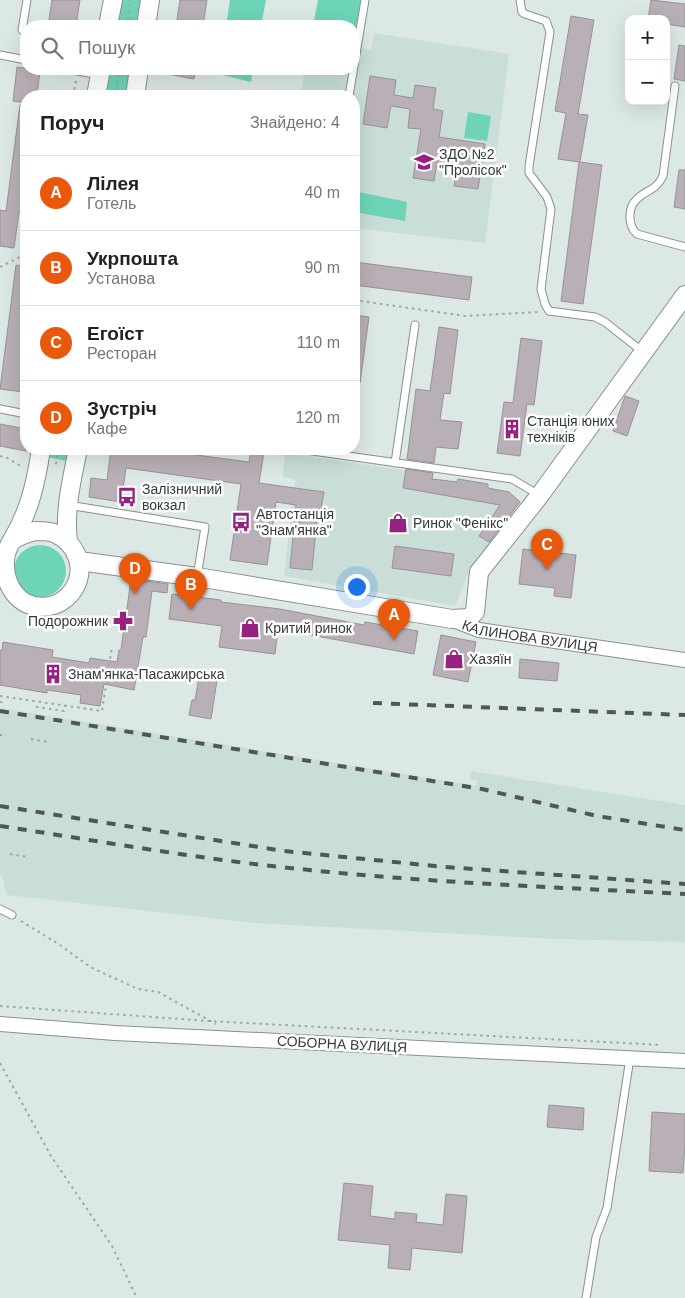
<!DOCTYPE html>
<html lang="uk">
<meta charset="utf-8">
<style>
:root{--surface:#fff;--page:#f2f2f2;--text:#222;--muted:#767676;--line:#e0e0e0;--accent:#ea580c}
body{margin:0;font-family:Helvetica,sans-serif;background:var(--page);color:var(--text)}
.controls{position:absolute;right:15px;top:15px;display:grid;overflow:hidden;border-radius:10px;box-shadow:0 5px 20px #0002}
.controls button{width:45px;height:45px;display:grid;place-items:center;padding:0;border:0;border-bottom:1px solid var(--line);background:var(--surface);color:var(--text);font:25px sans-serif}
.you{position:absolute;left:356px;top:586px;width:18px;height:18px;margin:-12px;border:4px solid #fff;border-radius:50%;background:#1a73e8;box-shadow:0 0 0 8px #1a73e833}
.badge{display:grid;place-items:center;width:32px;height:32px;border-radius:50%;background:var(--accent);color:#fff;font-size:16px;font-weight:700}
.pin{position:absolute;translate:-50% -41px;filter:drop-shadow(0 1px 2px #0008)}
.pin::after{content:'';position:absolute;top:26px;width:18px;height:15px;background:inherit;clip-path:polygon(0 0,100% 0,50% 100%)}
.list{margin:0;padding:0;list-style:none}
h2{display:flex;justify-content:space-between;align-items:center;height:65px;margin:0;padding:0 20px;font-size:21px}
h2 small{font-size:16px;font-weight:400;color:var(--muted)}
.list li{display:grid;grid-template-columns:32px 1fr auto;gap:15px;align-items:center;box-sizing:border-box;height:75px;padding:0 20px;border-top:1px solid var(--line)}
.list b{display:block;font-size:19px;white-space:nowrap}
.list p{margin:0;font-size:16px;white-space:nowrap;color:var(--muted)}
.list em{font-size:16px;font-style:normal;color:var(--muted)}
.icon{flex:none;width:28px;height:28px;fill:none;stroke:currentColor;stroke-width:2;stroke-linecap:round;stroke-linejoin:round}
.map{position:relative;flex:none;width:685px;height:1298px;overflow:hidden}
.search{position:absolute;background:var(--surface);box-shadow:0 5px 20px #0002;left:20px;top:20px;width:340px;height:55px;display:flex;align-items:center;gap:12px;box-sizing:border-box;padding:0 18px;border-radius:20px;color:var(--muted);font-size:19px}
.panel{position:absolute;background:var(--surface);box-shadow:0 5px 20px #0002;left:20px;top:90px;width:340px;height:365px;border-radius:20px}
.map>svg:first-child{display:block}
.built{fill:#c8ded6}
.green{fill:#6ed4b7}
.building{fill:#b9afb6;stroke:#9a9198}
.lines{fill:none;stroke-linecap:round;stroke-linejoin:round}
.service-casing{stroke:#86928e;stroke-width:9}
.minor-casing{stroke:#86928e;stroke-width:16}
.tertiary-casing{stroke:#86928e;stroke-width:20}
.path{stroke:#9da7a4;stroke-width:2;stroke-dasharray:2.5 4;stroke-linecap:butt}
.service{stroke:#fff;stroke-width:7}
.minor{stroke:#fff;stroke-width:14}
.tertiary{stroke:#fff;stroke-width:18}
.rail{stroke:#505755;stroke-width:4;stroke-dasharray:9 9;stroke-linecap:butt}
.labels{text-anchor:middle;stroke-width:5;stroke-linejoin:round;paint-order:stroke}
.poi-label{font-size:14px;fill:#353b39;stroke:#fff;text-anchor:start}
.street-label{font-size:14px;fill:#353b39;stroke:#fff}
</style>
<div class="map">
<svg width="685" height="1298" viewBox="0 0 685 1298">
<rect width="100%" height="100%" fill="#dbe8e4"/>
<path class="built" d="M374,33L509,54L485,243L354,228V96H300L305,69H354V47L371,50Z
M285,453L415,472V476L457,482L458,479L488,484V488L509,492L520,502L467,577L455,606L284,576L295,480L283,476Z
M0,708L477,786V781L470,779L471,771L685,805V942L557,939L255,923L7,895L2,875H0Z"/>
<path class="green" d="M122,0H142L138,26H117Z
M230,0H266L261,26H226Z
M318,0H361L354,37V26H313Z
M110,69H131L126,96H106Z
M219,69H253L251,82L218,74Z
M468,112L491,116L487,141L464,138Z
M354,191L407,202L405,221L354,212Z
M49,449H69L67,461L47,457Z
M14 571a26 26 0 1 1 52 0a26 26 0 1 1-52 0Z"/>
<path class="building" d="M52,0H80L76,26H48Z
M180,0H207L203,26H176Z
M651,0L685,4V27L666,24V19H648Z
M571,16L594,20L578,114L588,115L580,162L602,165L583,304L561,301L579,162L558,159L566,113L555,111Z
M679,45L685,46V81L674,79Z
M17,67L40,70L37,96H26V103L13,101Z
M168,69H196L194,79L168,74Z
M370,76L396,80L394,95L413,98L415,85L436,88L433,109L443,111L439,137L485,144L478,189L454,186L457,166L437,163L434,181L413,178L421,129L408,128L410,109L391,106L387,128L363,124Z
M20,105H26V213L19,212L14,248L0,246V210L6,211Z
M679,170H685V209L674,207Z
M354,262L472,277L469,300L354,285Z
M16,265L26,267V371L23,392L0,389Z
M354,315L369,317L360,383H354Z
M439,327L458,330L450,394L444,393L440,420L462,422L458,449L436,447L434,463L407,459L416,389L430,391Z
M521,338L542,341L534,405L527,404L520,456L497,453L504,402L513,403Z
M625,396L639,401L627,436L613,431Z
M0,424L26,429V451L0,446Z
M111,449H151L249,462L251,450L264,452L259,483L324,492L321,509L318,508L312,570L290,568L296,505L276,502L267,565L230,560L241,484L126,468L121,502L89,497L91,478L107,480Z
M406,469L433,473L432,479L457,482L458,479L488,484V488L509,492L520,502L489,542L479,536L500,505L403,488Z
M395,546L454,554L451,576L392,568Z
M523,549L576,555L571,598L554,596L555,588L519,584Z
M131,579L168,584L167,593L152,591L146,637H143L134,690L104,684L100,706L80,703L81,695L47,690V693L0,685V650L2,651L3,642L53,650L52,657L89,663L90,658L117,662L119,650H121L124,627L118,626L120,616H126Z
M172,594L221,600V602L280,609L364,625L365,622L418,631L414,654L278,629L275,654L219,647L222,626L169,619Z
M441,635L476,642L468,682L433,675Z
M520,659L559,663L557,681L519,678Z
M200,671L218,674L211,719L189,715L192,700H195Z
M549,1105L584,1108L583,1130L547,1127Z
M652,1112L685,1114V1145L683,1173L649,1171Z
M344,1183L373,1186L370,1216L395,1219V1212L417,1214L416,1222L443,1225L446,1194L467,1196L462,1253L412,1248L410,1270L388,1268L390,1245L338,1240Z"/>
<g class="lines">
<defs>
<path id="service" d="M520,0L522,12L525,14L546,21L550,32L529,166V173L547,197L551,209L541,289L545,304L549,311L595,317L605,322L643,352
M22,30L27,0
M0,55L26,60
M67,69L99,75
M675,86L663,176C655,192 648,188 637,199C627,208 628,226 637,234L685,247
M349,96L365,0
M0,409L26,414
M298,449L512,479L539,495
M395,463L415,325
M68,505L205,527L197,577
M0,909L12,915
M586,1298L596,1237L607,1208L630,1058"/>
<g id="minor">
<path id="s1" d="M453,620L479,630L685,660"/>
<path d="M0,1024L115,1033L685,1061"/>
</g>
<path id="tertiary" d="M108,26L113,0
M146,26L150,0
M96,96L101,69
M135,96L139,69
M35,531C41,531 49,531 54,533C78,543 88,572 71,593C65,600 58,605 49,606C18,612 0,581 6,553C8,550 9,544 11,542C17,536 28,533 35,531Z
M68,541C64,510 72,479 78,449
M11,542C29,513 36,483 41,449
M79,561L197,577L452,619L469,618L475,612L479,572L540,495L685,295"/>
</defs>
<use href="#service" class="service-casing"/>
<use href="#minor" class="minor-casing"/>
<use href="#tertiary" class="tertiary-casing"/>
<path class="path" d="M127,26L131,0
M73,96L76,81
M115,96L120,69
M0,267L26,254
M354,300L465,316L538,312
M0,456L7,458L21,466
M56,464L58,449
M0,696L102,711L112,647
M0,702L6,703
M36,707L64,711L65,706
M0,735H2
M31,739L48,742
M10,854L29,857
M21,921L60,945L90,967L138,989L158,992L216,1024
M0,1006L208,1021L662,1045
M0,1063L51,1156L112,1246L137,1298"/>
<use href="#service" class="service"/>
<use href="#minor" class="minor"/>
<use href="#tertiary" class="tertiary"/>
<path class="rail" d="M373,703L685,715
M0,711L482,789L597,816L685,830
M0,806L284,851L445,867L685,884
M0,826C93,840 187,857 281,867C415,882 550,887 685,894"/>
</g>
<defs>
<symbol id="school-bare" viewBox="-9 -9 18 18"><path d="M0-5L7-2L0 1L-7-2ZM-4 1L0 2.5L4 1V4Q0 6-4 4Z" fill="#952280" stroke="#fff" stroke-width="2.5" paint-order="stroke"/></symbol>
<symbol id="building-bare" viewBox="-9 -9 18 18"><path d="M-4-6H4V6H1V3H-1V6H-4ZM-2.5-4.3h1.7v1.8h-1.7ZM.8-4.3h1.7v1.8H.8ZM-2.5-1h1.7V.8h-1.7ZM.8-1h1.7V.8H.8Z" fill="#952280" stroke="#fff" stroke-width="2.5" paint-order="stroke"/></symbol>
<symbol id="bus-bare" viewBox="-9 -9 18 18"><path d="M-5-6H5V4H4V6H2V4H-2V6H-4V4H-5ZM-3.5-4V0h7V-4ZM-3.5 1.2v1.5H-2V1.2ZM2 1.2v1.5H3.5V1.2Z" fill="#952280" stroke="#fff" stroke-width="2.5" paint-order="stroke"/></symbol>
<symbol id="shop-bare" viewBox="-9 -9 18 18"><path d="M-5-2.5h2.3a2.7 3.5 0 0 1 5.4 0H5L5.5 6h-11ZM-1.5-2.5h3a1.5 2.3 0 0 0-3 0Z" fill="#952280" stroke="#fff" stroke-width="2.5" paint-order="stroke"/></symbol>
<symbol id="pharmacy-bare" viewBox="-9 -9 18 18"><path d="M-2-6h4v4h4v4h-4v4h-4v-4h-4v-4h4Z" fill="#952280" stroke="#fff" stroke-width="2.5" paint-order="stroke"/></symbol>
</defs>
<g fill-rule="evenodd">
<use href="#school-bare" x="410" y="148" width="28" height="28"/>
<use href="#building-bare" x="498" y="415" width="28" height="28"/>
<use href="#bus-bare" x="113" y="483" width="28" height="28"/>
<use href="#bus-bare" x="227" y="508" width="28" height="28"/>
<use href="#shop-bare" x="384" y="509" width="28" height="28"/>
<use href="#pharmacy-bare" x="109" y="607" width="28" height="28"/>
<use href="#shop-bare" x="236" y="614" width="28" height="28"/>
<use href="#shop-bare" x="440" y="645" width="28" height="28"/>
<use href="#building-bare" x="39" y="660" width="28" height="28"/>
</g>
<g class="labels">
<g class="poi-label">
<text x="439" y="159">ЗДО №2<tspan x="439" dy="16">"Пролісок"</tspan></text>
<text x="527" y="426">Станція юних<tspan x="527" dy="16">техніків</tspan></text>
<text x="142" y="494">Залізничний<tspan x="142" dy="16">вокзал</tspan></text>
<text x="256" y="519">Автостанція<tspan x="256" dy="16">"Знам'янка"</tspan></text>
<text x="413" y="528">Ринок "Фенікс"</text>
<text x="108" y="626" text-anchor="end">Подорожник</text>
<text x="265" y="633">Критий ринок</text>
<text x="469" y="664">Хазяїн</text>
<text x="68" y="679">Знам'янка-Пасажирська</text>
</g>
<g class="street-label">
<text dy="5" stroke="none"><textPath href="#s1" startOffset="79">КАЛИНОВА ВУЛИЦЯ</textPath></text>
<text transform="translate(342 1044) rotate(3)" y="5">СОБОРНА ВУЛИЦЯ</text>
</g>
</g>
</svg>
<div class="controls">
<button>+</button>
<button>−</button>
</div>
<div class="you"></div>
<div class="pin badge" style="left:394px;top:640px">A</div>
<div class="pin badge" style="left:191px;top:610px">B</div>
<div class="pin badge" style="left:547px;top:570px">C</div>
<div class="pin badge" style="left:135px;top:594px">D</div>
<div class="search"><svg class="icon" aria-label="search" viewBox="0 0 24 24"><circle cx="10" cy="10" r="6"/><path d="M15 15l6 6"/></svg>Пошук</div>
<section class="panel">
<h2>Поруч<small>Знайдено: 4</small></h2>
<ul class="list">
<li><span class="badge">A</span><div><b>Лілея</b><p>Готель</p></div><em>40 m</em></li>
<li><span class="badge">B</span><div><b>Укрпошта</b><p>Установа</p></div><em>90 m</em></li>
<li><span class="badge">C</span><div><b>Егоїст</b><p>Ресторан</p></div><em>110 m</em></li>
<li><span class="badge">D</span><div><b>Зустріч</b><p>Кафе</p></div><em>120 m</em></li>
</ul>
</section>
</div>
